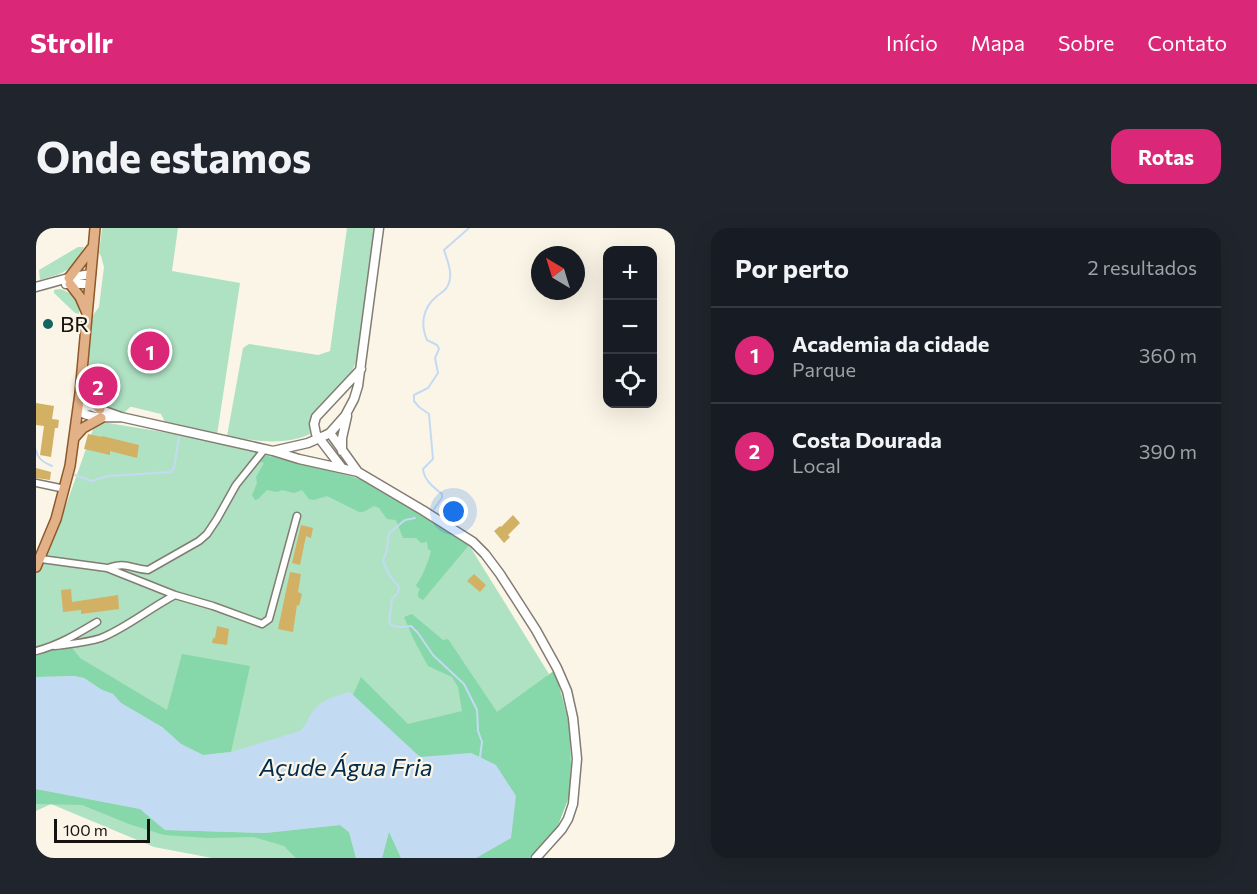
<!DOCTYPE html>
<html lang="pt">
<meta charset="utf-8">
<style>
:root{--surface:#171b24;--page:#20242c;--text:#f1f3f6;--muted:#9ea1a6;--line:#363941;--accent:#db2777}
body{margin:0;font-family:Commissioner,sans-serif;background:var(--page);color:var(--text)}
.controls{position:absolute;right:18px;top:18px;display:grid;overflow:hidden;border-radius:12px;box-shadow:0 6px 24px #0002}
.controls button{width:54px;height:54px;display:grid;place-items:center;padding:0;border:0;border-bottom:2px solid var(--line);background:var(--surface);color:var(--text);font:30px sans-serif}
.compass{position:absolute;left:495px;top:18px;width:54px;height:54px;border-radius:50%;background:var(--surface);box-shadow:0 6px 24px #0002;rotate:322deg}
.scale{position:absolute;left:18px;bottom:15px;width:96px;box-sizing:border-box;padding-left:6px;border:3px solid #15130e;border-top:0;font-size:16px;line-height:21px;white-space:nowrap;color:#15130e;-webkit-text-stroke:4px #fbf5e7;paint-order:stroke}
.you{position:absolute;left:418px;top:284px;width:21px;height:21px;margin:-15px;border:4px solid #fff;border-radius:50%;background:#1a73e8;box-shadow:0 0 0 9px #1a73e833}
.badge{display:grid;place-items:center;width:39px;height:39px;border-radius:50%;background:var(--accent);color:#fff;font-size:20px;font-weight:700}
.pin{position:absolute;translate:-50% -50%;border:3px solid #fff;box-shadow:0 2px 6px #0006}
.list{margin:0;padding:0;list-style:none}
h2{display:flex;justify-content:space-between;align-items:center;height:78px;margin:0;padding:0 24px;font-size:26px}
h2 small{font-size:20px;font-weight:400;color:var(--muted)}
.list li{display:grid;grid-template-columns:39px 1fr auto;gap:18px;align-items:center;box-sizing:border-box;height:96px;padding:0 24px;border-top:2px solid var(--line)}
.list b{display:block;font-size:22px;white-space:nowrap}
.list p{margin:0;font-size:20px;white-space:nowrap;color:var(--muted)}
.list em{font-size:20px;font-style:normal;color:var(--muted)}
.icon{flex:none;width:33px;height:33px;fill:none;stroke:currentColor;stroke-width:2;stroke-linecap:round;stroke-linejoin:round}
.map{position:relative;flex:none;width:639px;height:630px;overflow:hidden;border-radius:18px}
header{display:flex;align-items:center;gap:36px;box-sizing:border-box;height:84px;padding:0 30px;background:var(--accent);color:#fff}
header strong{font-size:28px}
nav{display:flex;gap:33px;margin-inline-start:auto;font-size:21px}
.intro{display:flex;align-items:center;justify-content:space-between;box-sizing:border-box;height:144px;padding:0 36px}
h1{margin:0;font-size:42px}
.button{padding:15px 27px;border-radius:18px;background:var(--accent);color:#fff;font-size:21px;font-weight:700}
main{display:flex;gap:36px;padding:0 36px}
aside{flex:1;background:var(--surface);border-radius:18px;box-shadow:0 6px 24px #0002}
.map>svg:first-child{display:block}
.green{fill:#afe1c3}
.forest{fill:#86d7a9}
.water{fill:#c3dbf2}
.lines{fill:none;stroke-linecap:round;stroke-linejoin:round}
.stream{stroke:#c3dbf2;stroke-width:2}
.building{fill:#d2b165}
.minor-casing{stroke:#827d71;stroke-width:9}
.secondary-casing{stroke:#827d71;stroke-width:11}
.primary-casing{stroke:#8f5829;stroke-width:12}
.minor{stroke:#fff;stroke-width:6}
.secondary{stroke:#fff;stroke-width:8}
.primary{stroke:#e3b187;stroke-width:9}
.poi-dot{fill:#146464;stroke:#fbf5e7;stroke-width:2}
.labels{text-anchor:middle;stroke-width:4.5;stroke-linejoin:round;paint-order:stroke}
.poi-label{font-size:22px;fill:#15130e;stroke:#fbf5e7;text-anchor:start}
.water-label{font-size:24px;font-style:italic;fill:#002c50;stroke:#fbf5e7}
</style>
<header>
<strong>Strollr</strong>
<nav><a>Início</a><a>Mapa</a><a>Sobre</a><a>Contato</a></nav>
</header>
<div class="intro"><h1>Onde estamos</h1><a class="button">Rotas</a></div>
<main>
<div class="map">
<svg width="639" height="630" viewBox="0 0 639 630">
<rect width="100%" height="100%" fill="#fbf5e7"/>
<path class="green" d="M66,0H142L136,43L204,55L181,207L130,196L125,186L96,179H94L86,187L66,179L51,160L49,152L52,94L63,79L68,39L65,28L63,25Z
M311,0H341L323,125C319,137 315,147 308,156C293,175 271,177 274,206C248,218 218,213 191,208L207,120L213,116L282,127L294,123Z
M42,19H48C39,42 26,46 4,52L3,42Z
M24,61C36,64 45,73 43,86L39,85L18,65V62Z
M60,193L188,214L327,251L380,281L433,317L513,446L511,448L491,630H176L118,619L15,576L0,583V336L29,280Z"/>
<path class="forest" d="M227,227L276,238L327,252L433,317L387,372L382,369V365L384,361L381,359L380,357C386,350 393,332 395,323L392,321L391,314L385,315L380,310H367L360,292L351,291L343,280L338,278L327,284H323L291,268L278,272L273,271L266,262L258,265L246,262L241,264L231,262L222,271L219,272L216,267L221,255L220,249L228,235L222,233Z
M376,386L407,412L412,411L461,484L519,442L534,499L535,537L533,569L521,600L494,630H440L475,610L460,537L435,525L384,530L317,467L325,449L372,496L426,483L422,459L416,449L392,438L378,412L368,389Z
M34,417L44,430L131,482L146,426L214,438L195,524L167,527L145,516L126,499L85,475L77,466L66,462L48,450L38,448L0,449V426Z
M0,561L104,581L129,602L229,605L304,597L313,604L320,630H260L248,618L218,609L172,610L128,607L93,596L46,577L0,576Z
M353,603L365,630H346Z"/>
<path class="water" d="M38,448L48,450L66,462L77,466L85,475L126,499L145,516L167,527L195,524L264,503C270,497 271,493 275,486C282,473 299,468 313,464L317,467L384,529L435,525L460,537L480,568L475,610L440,630H365L353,604L346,630H320L313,604L304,597L229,605L129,602L104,581L0,561V449Z"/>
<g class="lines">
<path class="stream" d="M0,222C1,230 8,235 16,238
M39,247L55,253L72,248L134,244L138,240L143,209
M398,281L406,270V266C397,259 388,252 387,241L397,231L393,186L383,179L378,173V167L392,160L402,145L399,130L403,121L401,117L391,112C384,96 387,80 400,69C403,66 409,63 411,59C418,48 412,34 408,22L433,0
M379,290L369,292L353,305L351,322L347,333L353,347L363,359L362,365L356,371L353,395C360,401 366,399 375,398L382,405L397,427L428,456L441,482L442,503L446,514L444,529"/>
</g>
<path class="building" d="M0,175L18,178L16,191L23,192L22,200H19L15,229L4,227L8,198L0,197Z
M52,206L66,209V208L103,217L101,230L74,223V227L48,221Z
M0,240L15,244L14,252L0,250Z
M477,287L484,295L472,307L474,309L468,315L458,303L464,298L465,299Z
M265,297L277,300L275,310L270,308L264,337L256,335Z
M254,344L265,346L262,364L266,366L263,378L261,377L257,404L242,401Z
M438,346L450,357L444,364L431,353Z
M35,361L36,374L82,367L83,381L45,386V382L27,384L25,362Z
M181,398L193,401L191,417L176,415L177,410H179Z"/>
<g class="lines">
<defs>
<path id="minor" d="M0,255L29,261
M5,331L71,340L139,367L177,378L226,396L233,391L261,288
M72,340C91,333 94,341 112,342L163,313L171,306L181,291L200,257L228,222
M18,418C34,416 50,415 65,410C90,400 114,380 139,367
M0,423C23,417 41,406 61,394"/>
<path id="secondary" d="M30,56H54
M0,59L36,49L55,46
M85,189C70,189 55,192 42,182L48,179L54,178L85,189L237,223L272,215L288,208L294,205L309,188L318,171L322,158L343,0
M294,205L322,244
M237,223L263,231L322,244L388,283L437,314L449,326L464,346L500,402L521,440L531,463L537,490L541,531L537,576L532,591L526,601L500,630
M306,223V210L311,188
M306,240L280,206L278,196L280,189L325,141"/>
<path id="primary" d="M33,50L56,20
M34,56L44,69L51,85
M45,156L55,172L64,181
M38,210L47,200L65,190
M0,339L20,291L34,238L44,165L59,0"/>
</defs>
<use href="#minor" class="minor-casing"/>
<use href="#secondary" class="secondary-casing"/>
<use href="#primary" class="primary-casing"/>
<use href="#minor" class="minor"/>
<use href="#secondary" class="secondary"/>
<use href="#primary" class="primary"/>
</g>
<circle class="poi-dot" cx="12" cy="96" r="6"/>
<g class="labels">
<g class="poi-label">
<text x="24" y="104">BR</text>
</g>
<g class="water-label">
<text x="310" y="548">Açude Água Fria</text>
</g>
</g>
</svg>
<div class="controls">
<button>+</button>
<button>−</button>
<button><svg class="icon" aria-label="locate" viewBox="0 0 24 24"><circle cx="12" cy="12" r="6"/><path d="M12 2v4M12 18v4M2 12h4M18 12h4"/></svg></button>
</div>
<svg class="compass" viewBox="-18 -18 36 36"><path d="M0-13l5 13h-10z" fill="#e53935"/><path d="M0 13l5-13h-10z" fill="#9ea1a6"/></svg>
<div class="scale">100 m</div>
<div class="you"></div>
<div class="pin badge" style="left:114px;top:123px">1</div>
<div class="pin badge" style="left:62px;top:158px">2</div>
</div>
<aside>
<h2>Por perto<small>2 resultados</small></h2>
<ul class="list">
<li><span class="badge">1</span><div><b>Academia da cidade</b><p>Parque</p></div><em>360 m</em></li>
<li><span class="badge">2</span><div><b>Costa Dourada</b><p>Local</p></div><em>390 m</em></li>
</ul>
</aside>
</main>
